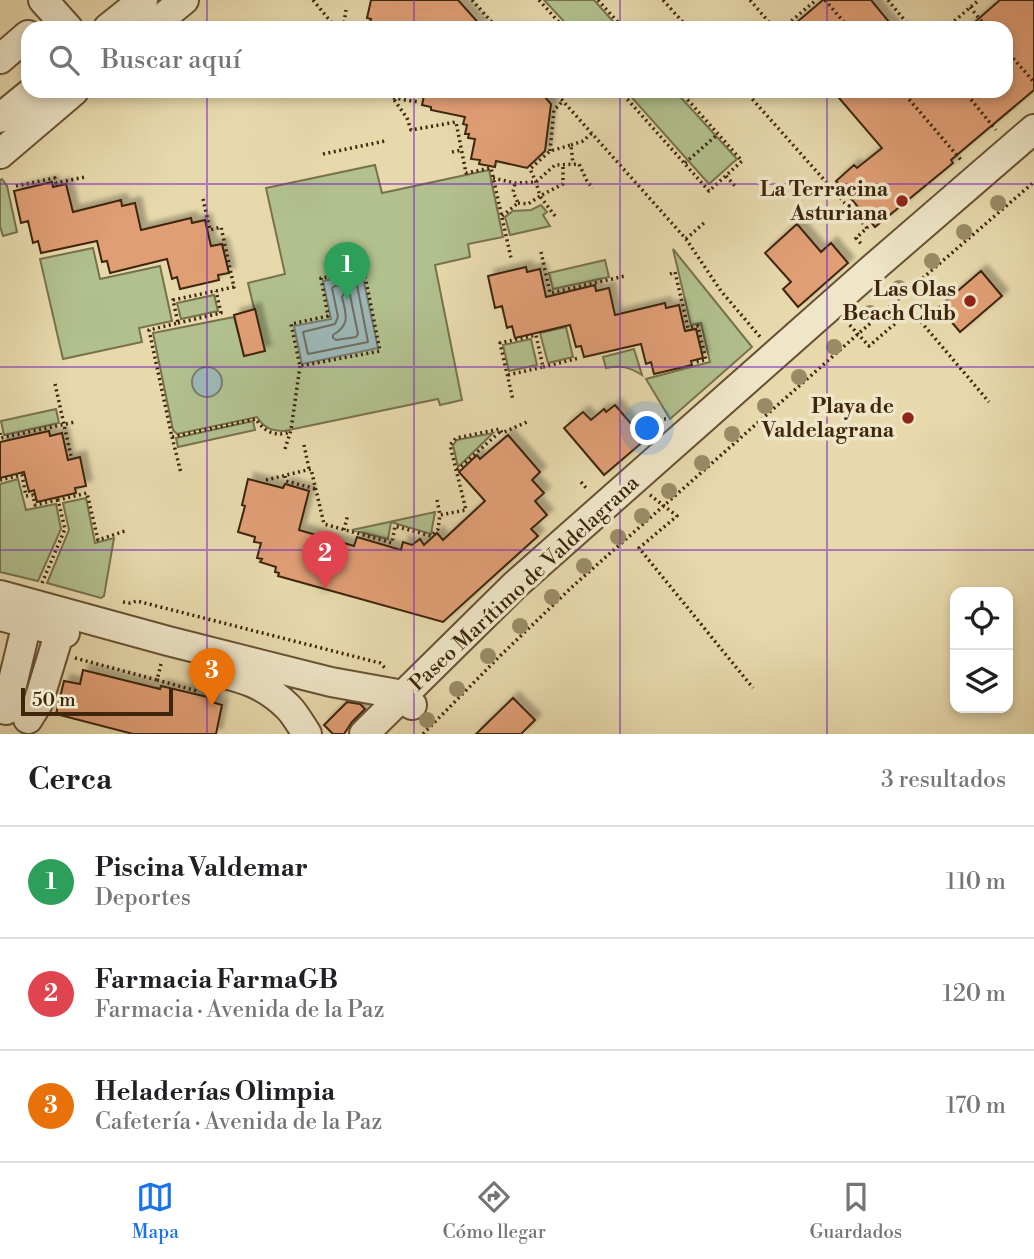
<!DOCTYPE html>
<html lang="es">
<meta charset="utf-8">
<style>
:root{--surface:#fff;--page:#f2f2f2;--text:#202124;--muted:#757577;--line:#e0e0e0;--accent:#1a73e8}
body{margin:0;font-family:"Libre Bodoni",serif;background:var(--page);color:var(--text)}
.controls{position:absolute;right:21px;bottom:21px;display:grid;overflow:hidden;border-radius:14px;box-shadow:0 4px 10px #0003}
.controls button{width:63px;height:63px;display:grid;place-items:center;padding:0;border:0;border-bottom:2px solid var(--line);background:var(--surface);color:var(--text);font:35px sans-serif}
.scale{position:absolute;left:21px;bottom:18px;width:152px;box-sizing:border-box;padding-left:7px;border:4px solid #3e250c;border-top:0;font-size:19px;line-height:24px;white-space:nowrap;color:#3e250c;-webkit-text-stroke:5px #efe6c9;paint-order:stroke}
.you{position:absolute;left:648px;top:429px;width:24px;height:24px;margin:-18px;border:5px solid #fff;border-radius:50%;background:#1a73e8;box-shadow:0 0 0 10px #1a73e833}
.badge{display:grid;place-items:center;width:46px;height:46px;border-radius:50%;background:var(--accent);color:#fff;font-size:23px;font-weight:700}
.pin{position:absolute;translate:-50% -58px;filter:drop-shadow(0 2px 4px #0008)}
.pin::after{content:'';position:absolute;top:37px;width:24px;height:21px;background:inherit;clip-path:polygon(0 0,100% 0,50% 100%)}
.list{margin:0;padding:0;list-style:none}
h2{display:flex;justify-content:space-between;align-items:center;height:91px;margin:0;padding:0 28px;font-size:30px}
h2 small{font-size:23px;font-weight:400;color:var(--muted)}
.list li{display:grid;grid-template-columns:46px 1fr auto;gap:21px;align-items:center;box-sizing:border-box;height:112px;padding:0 28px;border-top:2px solid var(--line)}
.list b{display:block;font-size:26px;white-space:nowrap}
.list p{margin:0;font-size:23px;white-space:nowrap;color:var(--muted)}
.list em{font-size:23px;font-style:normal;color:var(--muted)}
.icon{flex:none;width:38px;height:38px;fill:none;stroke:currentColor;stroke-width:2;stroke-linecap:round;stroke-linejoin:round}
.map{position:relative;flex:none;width:1034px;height:734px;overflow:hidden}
.search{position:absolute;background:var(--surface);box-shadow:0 4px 10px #0003;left:21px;right:21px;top:21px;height:77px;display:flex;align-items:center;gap:18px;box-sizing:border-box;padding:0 24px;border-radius:21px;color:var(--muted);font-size:26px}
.sheet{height:427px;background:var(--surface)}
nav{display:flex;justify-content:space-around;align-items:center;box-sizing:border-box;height:98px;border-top:2px solid var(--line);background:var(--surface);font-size:19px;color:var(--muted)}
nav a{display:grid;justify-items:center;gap:4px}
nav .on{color:var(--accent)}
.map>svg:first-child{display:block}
.green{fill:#b1c08d;stroke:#78724c;stroke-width:2}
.water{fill:#9db7b6;stroke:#777d72;stroke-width:2}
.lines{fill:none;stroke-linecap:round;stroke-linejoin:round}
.shore{stroke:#6e6e61;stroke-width:2}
.building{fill:#e09e74;stroke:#3e250c;stroke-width:2;filter:url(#shadow)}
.minor-casing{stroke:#685234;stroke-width:32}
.path{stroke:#3e250c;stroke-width:3.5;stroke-dasharray:2 3.5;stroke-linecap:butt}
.minor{stroke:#efe6c9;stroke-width:28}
.tree{fill:#9a8b66}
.grid{fill:none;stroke:#7b2cbf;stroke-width:2;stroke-opacity:0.55}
.poi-dot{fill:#8f2418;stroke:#efe6c9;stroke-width:2.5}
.labels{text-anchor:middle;stroke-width:7;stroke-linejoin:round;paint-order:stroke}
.poi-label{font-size:21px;font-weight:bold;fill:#3e250c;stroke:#efe6c9;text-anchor:end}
.street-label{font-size:21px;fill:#3e250c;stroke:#efe6c9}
</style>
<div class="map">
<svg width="1034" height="734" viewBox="0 0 1034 734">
<defs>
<filter id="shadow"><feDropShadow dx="6" dy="-6" stdDeviation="2" flood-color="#0004"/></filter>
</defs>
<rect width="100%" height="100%" fill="#e7d9ac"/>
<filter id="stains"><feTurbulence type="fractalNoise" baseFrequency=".00286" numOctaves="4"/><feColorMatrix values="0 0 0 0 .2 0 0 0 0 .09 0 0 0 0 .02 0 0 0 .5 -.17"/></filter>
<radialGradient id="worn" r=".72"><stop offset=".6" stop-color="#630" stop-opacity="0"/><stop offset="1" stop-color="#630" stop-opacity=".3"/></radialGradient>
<path class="green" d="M544,0H594L619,28H570Z
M626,91H675L737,159L709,184Z
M375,165L382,193L489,170L503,237L468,244L470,257L435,265L462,400L440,405L438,399L284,431C272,431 264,428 257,417L177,434L173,430L153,333L234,317L244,355L264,350L248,283L285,274L266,188Z
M2,179L7,186L17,232L3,236L0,226V180Z
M541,205L547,212L543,215L550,226L510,235L505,217L513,211L531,210Z
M93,248L100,279L160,266L172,321L139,328L142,342L63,359L40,259Z
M673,249L752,347L670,419L646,379L710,362L701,323L691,325Z
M605,260L609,277L553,289L549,273Z
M214,295L218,311L181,319L177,303Z
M566,327L573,357L548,363L540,333Z
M531,339L537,365L509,371L503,345Z
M634,349L642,375C629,367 621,365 606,368L603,357Z
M56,409L59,423L4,435L1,421Z
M253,421L255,430L178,447L176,438Z
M493,433L458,467L453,445L457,440Z
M18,479L26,510L56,504L61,529L38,581L0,572V484Z
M86,498L95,543L114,538L104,596L101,598L47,583L69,530L63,503Z
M435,512L431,534L391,522L388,539L352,530Z"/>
<path class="water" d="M362,273L378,348L302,364L294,326L331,319L323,281Z
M192 382a15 15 0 1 1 30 0a15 15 0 1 1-30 0Z"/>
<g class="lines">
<path class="shore" d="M353,282L357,285L368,342L308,354L303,332L335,324L338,317L332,288L335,286Z
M344,293H348L350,295L358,334L356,337L336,340L333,338V335C351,324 346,315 342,297Z"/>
</g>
<path class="building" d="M371,0H458L483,28H369L371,19L367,18Z
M823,0H871L894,28H790Z
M1000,0H1034V90L951,160L953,163L875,227L836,181L854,165L857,168L882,148L833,91H1006V28H968Z
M425,91H540L551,104L545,151L527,168L496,161L495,167L479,164L480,160L471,159L475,139L468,138L469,134H465L467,125L463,124L465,117L431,110V107L422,105Z
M52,182L53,187L66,184L73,212L121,200L122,206L135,203L141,230L191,218L192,223L205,220L211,246L222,244L229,273L218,275L219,280L180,289L177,277L172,279L167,259L110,273L107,261L102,262L97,241L41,253L38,241L33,243L28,221L21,223L14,191Z
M797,224L821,252L831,243L848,263L798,307L783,289L791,282L765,253Z
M526,267L527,272L540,269L546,297L595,285L596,291L609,288L615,315L665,303L666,308L679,305L685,331L696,329L703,358L691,361L692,365L654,374L651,362L646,364L641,344L584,357L581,346L576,347L570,325L515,338L512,326L507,328L502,306L495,308L488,276Z
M981,271L1002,296L960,332L939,307Z
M255,309L265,351L244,356L234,315Z
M615,405L645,440L604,475L564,428L583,412L591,420L604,409L606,412Z
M49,431L50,436L62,433L68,460L80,457L86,486L75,488L76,493L37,502L34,490L29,492L24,472L0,478V442Z
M508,435L540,472L532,480L544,493L535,501L547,515L531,529L538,536L443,622L278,576L279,573L275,572L276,567L260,562L262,559L257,558L261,543L254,542L255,537L238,532L245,506L242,505L248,479L283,488L285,484L309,491L299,530L354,546L357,537L401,550L403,542L412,545L420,539L424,545L437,533L443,540L485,501L459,472L477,455L480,459Z
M83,670L160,689L161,686L212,698V702L222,705L216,734H133L56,714L64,681L80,684Z
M513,698L535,720L521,734H476Z
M347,702L360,704L365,709L352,722L344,734H333L324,725Z"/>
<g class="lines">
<defs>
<path id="minor" d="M43,0L68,28
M108,28L143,0
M150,28L184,0
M0,59L28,35
M0,118L33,91
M0,154L74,91
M0,595L168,641L331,682L403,695L412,705
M0,616L65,633
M213,671C243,678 265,684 288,707C295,714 301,725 307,734
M6,710L27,623
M28,719L38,703L60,631
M364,734L515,585L872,269L1034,129"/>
</defs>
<use href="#minor" class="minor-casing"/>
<path class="path" d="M313,0L336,28
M472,0L497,28
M539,0L564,28
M598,0L623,28
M663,0L688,28
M750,0L774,28
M825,0L849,28
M888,0L911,28
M970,7L987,28
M343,28L346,10
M783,28L816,0
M946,28L979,0
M1006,50L1034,82
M388,91L407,118L411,130L456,122L466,173L491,168L511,258
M554,91L686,239L721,291L761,338
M620,91L709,191L742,161L680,91
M745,91L867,228L856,238L862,245
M902,91L961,160
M964,91L996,130
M393,98L419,102
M571,145L583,141L592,133
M550,151L554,110L563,101
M452,152L462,150
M323,154L385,141
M685,163L718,134
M726,176L737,188
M493,178L515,183L536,182L555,165L579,164L587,181L593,188
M16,186L55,178L56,183L85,177
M203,199L210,230L221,227L234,287L173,300L178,323L149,330L172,437L256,419C264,432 276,437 290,432
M518,203L528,204L540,196L536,182L530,169L550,151L571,145L573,164
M502,216L518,203L513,192L515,183
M555,216L540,196L563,184V165
M686,239L705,222
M541,252L550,293L625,276
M364,271L380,351L300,366L291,324L328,316L321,278Z
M670,274L675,272L688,328L698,326L706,360L696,362
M846,321L869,346L911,310L989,402
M178,323L221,313L216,291
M543,367L579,358
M508,375L543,367L536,335L500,343L513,400
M55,384L71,456
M653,419H666
M0,433L1,438L75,422
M172,437L181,473
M304,445L309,469
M285,449L291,430L300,366
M457,470L501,431
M285,476L286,481L316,489
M0,480L22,475L26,496L33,495L35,505L58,500
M266,480L311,469L324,524L392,543L395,526L431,536L438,529L440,515L466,510L450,445L456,438L500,429L502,433L529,421
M581,482L587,489
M650,495L677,516L639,548L753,688
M437,500L440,515
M344,530L348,514
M42,583L65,529L58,500L87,493L98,540L125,531
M123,602L130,603L137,601L380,663L385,668
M75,658L157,680
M161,664L157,680L197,691
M423,734L502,654L573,586L858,334L1034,182"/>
<use href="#minor" class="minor"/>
</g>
<g class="tree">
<circle cx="998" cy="203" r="8"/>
<circle cx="964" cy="232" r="8"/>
<circle cx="932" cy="261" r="8"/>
<circle cx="899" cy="288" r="8"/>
<circle cx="870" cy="313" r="8"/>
<circle cx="834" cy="347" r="8"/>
<circle cx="799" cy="377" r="8"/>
<circle cx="765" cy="406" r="8"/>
<circle cx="732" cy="434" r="8"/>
<circle cx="702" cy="463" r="8"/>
<circle cx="669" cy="491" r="8"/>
<circle cx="642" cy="516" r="8"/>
<circle cx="618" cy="537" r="8"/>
<circle cx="584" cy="566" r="8"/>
<circle cx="552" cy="597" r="8"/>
<circle cx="520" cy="626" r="8"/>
<circle cx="488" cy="656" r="8"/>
<circle cx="457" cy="689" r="8"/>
<circle cx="427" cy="720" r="8"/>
</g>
<path class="grid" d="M207,0V28M414,0V28M620,0V28M827,0V28M207,91V734M414,91V734M620,91V734M827,91V734M0,184H1034M0,367H1034M0,550H1034"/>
<g class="poi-dot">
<circle cx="902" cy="201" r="7"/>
<circle cx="970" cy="301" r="7"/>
<circle cx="908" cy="418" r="7"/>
</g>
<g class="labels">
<g class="poi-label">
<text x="888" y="196">La Terracina<tspan x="888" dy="24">Asturiana</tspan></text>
<text x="956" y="296">Las Olas<tspan x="956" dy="24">Beach Club</tspan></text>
<text x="894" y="413">Playa de<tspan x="894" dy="24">Valdelagrana</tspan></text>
</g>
<g class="street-label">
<text transform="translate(524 583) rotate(-43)" y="7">Paseo Marítimo de Valdelagrana</text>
</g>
</g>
<rect width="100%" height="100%" filter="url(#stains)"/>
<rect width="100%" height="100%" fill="url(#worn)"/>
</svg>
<div class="controls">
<button><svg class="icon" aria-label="locate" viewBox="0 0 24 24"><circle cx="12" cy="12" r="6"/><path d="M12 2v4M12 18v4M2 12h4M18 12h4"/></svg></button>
<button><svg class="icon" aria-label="layers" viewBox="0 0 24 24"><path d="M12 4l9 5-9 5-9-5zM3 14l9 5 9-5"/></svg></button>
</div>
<div class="scale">50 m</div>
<div class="you"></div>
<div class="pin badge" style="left:347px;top:300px;background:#2e9e5b">1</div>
<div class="pin badge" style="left:325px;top:589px;background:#e0444e">2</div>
<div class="pin badge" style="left:212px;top:706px;background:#e8710a">3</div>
<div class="search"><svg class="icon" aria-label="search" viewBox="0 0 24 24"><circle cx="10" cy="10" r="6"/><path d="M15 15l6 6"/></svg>Buscar aquí</div>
</div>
<section class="sheet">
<h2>Cerca<small>3 resultados</small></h2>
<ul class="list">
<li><span class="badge" style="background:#2e9e5b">1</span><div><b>Piscina Valdemar</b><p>Deportes</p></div><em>110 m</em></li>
<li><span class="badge" style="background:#e0444e">2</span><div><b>Farmacia FarmaGB</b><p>Farmacia · Avenida de la Paz</p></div><em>120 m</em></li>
<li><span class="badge" style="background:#e8710a">3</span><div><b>Heladerías Olimpia</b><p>Cafetería · Avenida de la Paz</p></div><em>170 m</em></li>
</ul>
</section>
<nav>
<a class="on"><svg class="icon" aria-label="map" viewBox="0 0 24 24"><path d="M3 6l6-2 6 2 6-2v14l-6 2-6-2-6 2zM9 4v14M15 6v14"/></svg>Mapa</a>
<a><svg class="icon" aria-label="directions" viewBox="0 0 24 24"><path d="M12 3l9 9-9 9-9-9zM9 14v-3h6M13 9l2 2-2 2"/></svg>Cómo llegar</a>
<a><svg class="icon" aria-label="saved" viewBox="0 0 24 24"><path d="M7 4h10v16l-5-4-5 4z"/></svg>Guardados</a>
</nav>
